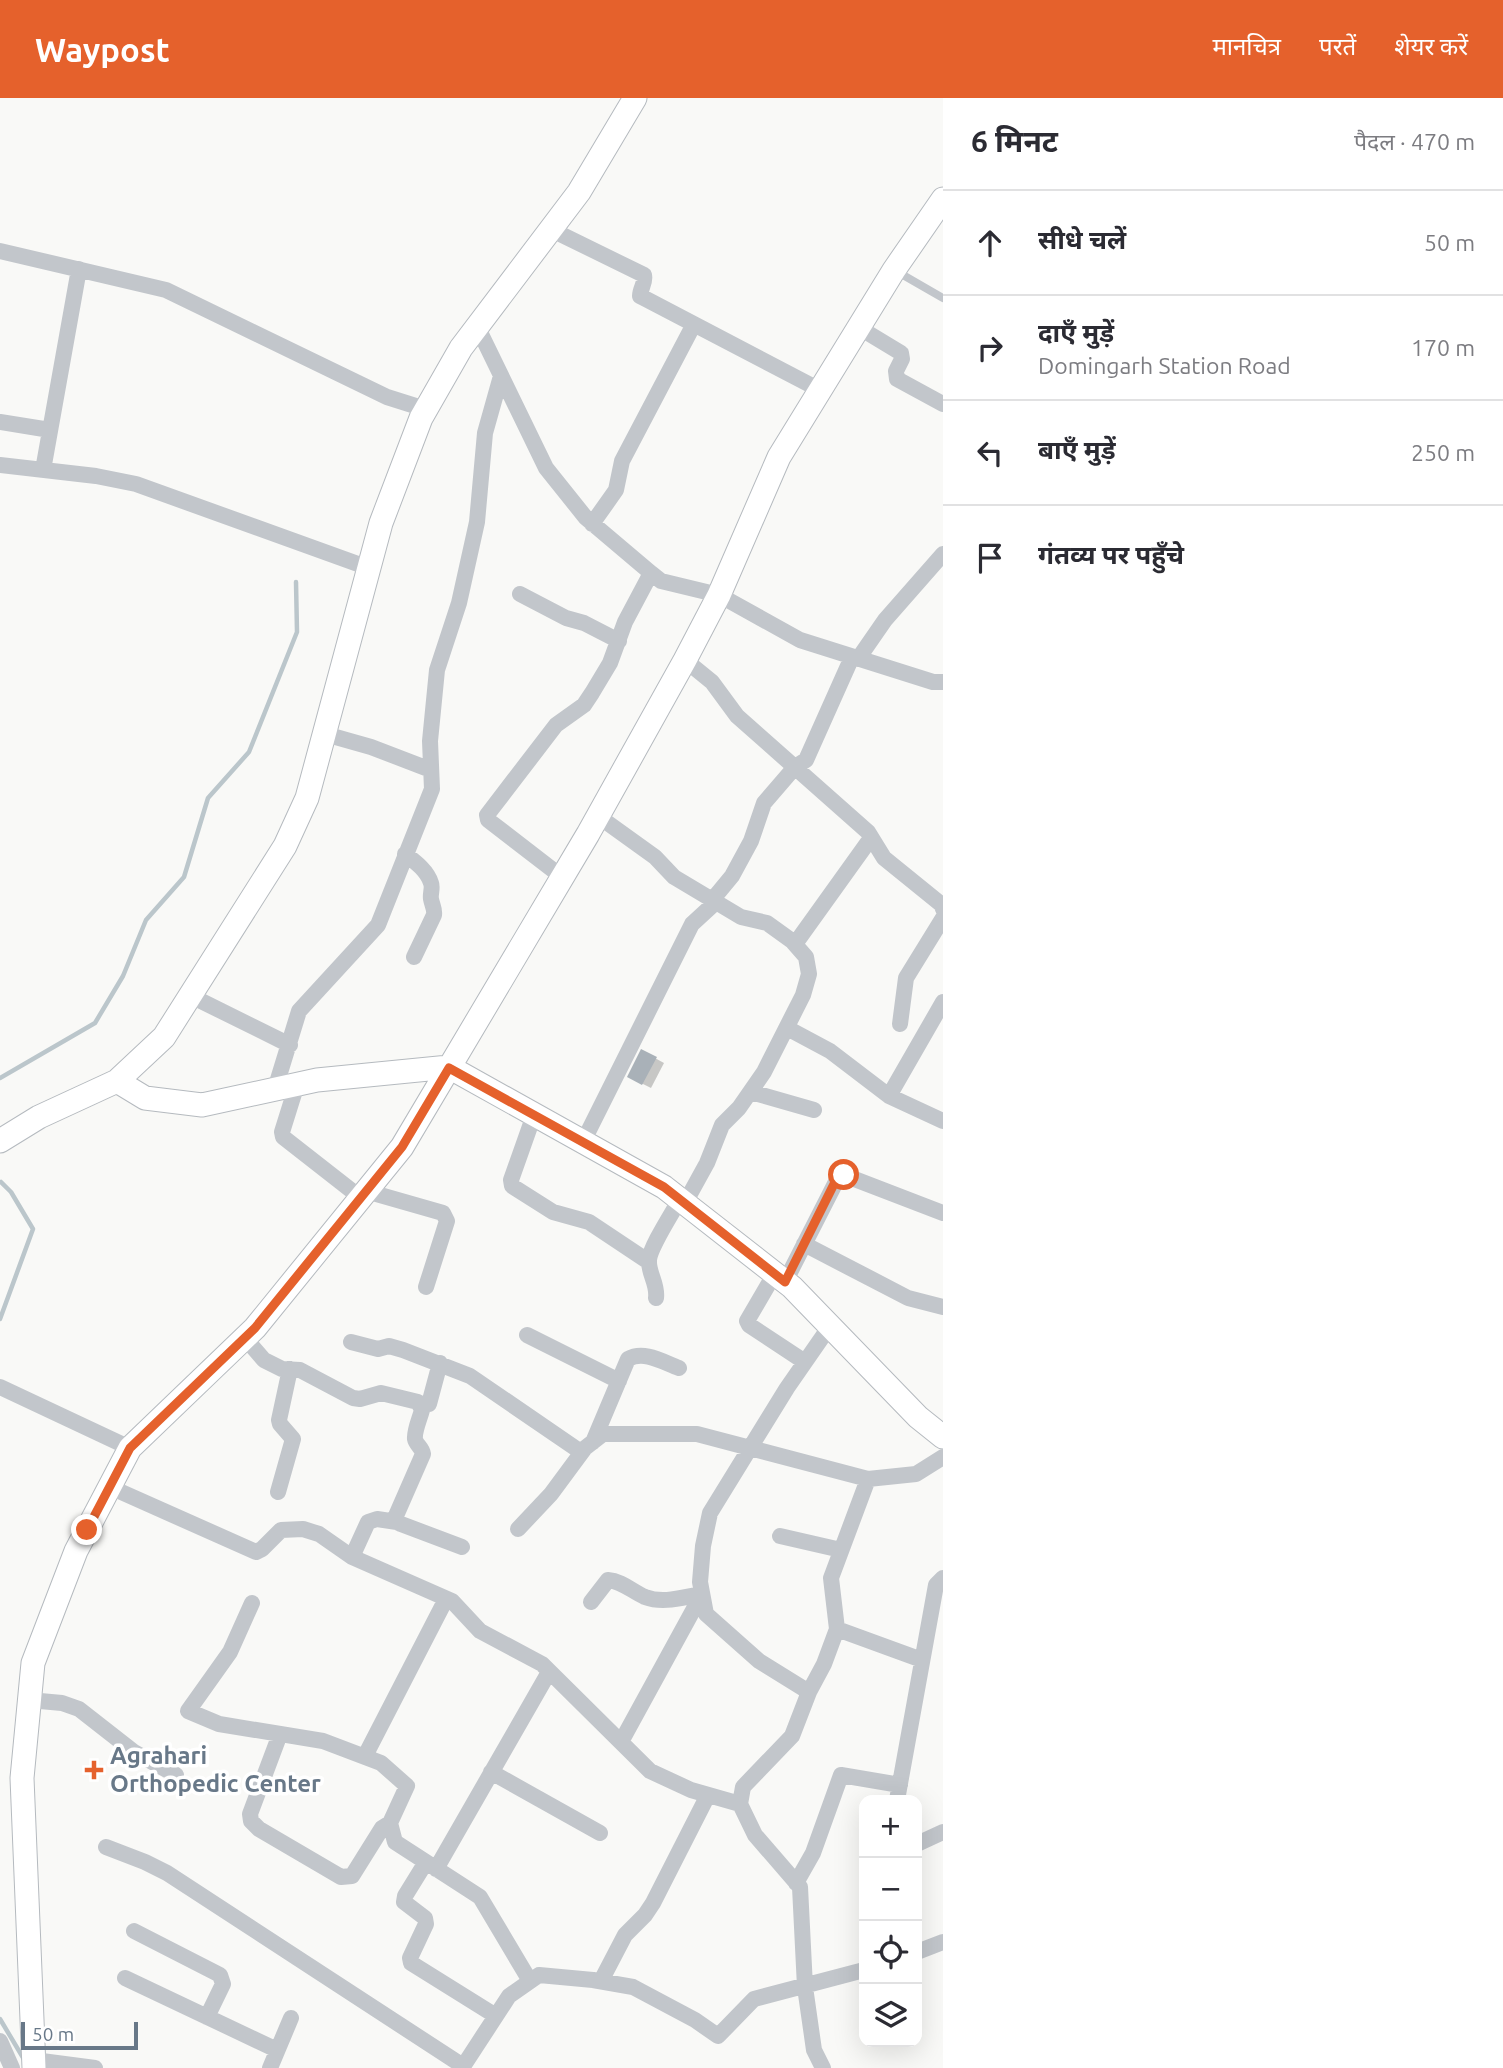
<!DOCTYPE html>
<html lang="hi">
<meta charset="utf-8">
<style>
:root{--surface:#fff;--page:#f7f7f7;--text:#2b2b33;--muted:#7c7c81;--line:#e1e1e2;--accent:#e5612c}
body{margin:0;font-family:Ubuntu,"Noto Sans Devanagari",sans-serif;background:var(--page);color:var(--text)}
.controls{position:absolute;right:21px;bottom:21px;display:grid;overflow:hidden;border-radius:14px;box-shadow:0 7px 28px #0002}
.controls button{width:63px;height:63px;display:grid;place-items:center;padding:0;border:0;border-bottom:2px solid var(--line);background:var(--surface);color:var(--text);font:35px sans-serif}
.scale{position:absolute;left:21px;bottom:18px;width:117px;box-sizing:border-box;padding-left:7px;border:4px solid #687888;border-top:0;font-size:19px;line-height:24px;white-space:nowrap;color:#687888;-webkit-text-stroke:5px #fff;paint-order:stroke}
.stop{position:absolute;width:21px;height:21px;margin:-16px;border:5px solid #e5612c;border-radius:50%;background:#fff}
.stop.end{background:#e5612c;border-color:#fff;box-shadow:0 2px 7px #0008}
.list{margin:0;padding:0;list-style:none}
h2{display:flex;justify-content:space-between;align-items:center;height:91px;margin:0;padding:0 28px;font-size:30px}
h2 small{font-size:23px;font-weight:400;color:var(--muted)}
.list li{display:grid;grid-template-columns:46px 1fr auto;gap:21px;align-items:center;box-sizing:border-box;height:105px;padding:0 28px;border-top:2px solid var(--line)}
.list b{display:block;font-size:26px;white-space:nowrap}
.list p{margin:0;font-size:23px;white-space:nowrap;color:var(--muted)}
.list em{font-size:23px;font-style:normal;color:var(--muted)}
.icon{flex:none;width:38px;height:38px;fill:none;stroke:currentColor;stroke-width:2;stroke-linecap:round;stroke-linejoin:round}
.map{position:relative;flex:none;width:943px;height:1970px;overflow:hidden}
header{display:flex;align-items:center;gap:42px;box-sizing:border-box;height:98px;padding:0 35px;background:var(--accent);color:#fff}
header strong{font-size:33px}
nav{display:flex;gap:38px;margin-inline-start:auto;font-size:24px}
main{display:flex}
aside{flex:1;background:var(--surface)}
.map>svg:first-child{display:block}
.shadow{fill:#0003}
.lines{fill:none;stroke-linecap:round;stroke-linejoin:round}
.stream{stroke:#bbc6cb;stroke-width:4.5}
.building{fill:#a9b1b8}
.secondary-casing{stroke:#b5babf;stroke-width:25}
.lane{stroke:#c2c6cb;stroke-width:8}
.street{stroke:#c2c6cb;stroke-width:16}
.secondary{stroke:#fff;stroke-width:23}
.route{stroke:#e5612c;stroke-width:9}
.poi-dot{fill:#e5612c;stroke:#fff;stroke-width:2.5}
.labels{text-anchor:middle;stroke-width:7;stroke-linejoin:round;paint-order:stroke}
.poi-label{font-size:24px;font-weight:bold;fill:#687888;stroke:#fff;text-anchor:start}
</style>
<header>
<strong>Waypost</strong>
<nav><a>मानचित्र</a><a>परतें</a><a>शेयर करें</a></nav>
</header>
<main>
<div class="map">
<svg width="943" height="1970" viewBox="0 0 943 1970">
<rect width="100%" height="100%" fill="#f9f9f7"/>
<path class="shadow" d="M642,953L664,965L651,990L629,979Z"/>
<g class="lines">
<path class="stream" d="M0,980L95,925L123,878L146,822L184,779L208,700L249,654L297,534L296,484
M0,1221L33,1131L11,1094L1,1084
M0,1921L25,1963"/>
</g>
<path class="building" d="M641,951L657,959L642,987L627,979Z"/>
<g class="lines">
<defs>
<path id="secondary" d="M117,983L145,1000L202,1007L317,982L449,969L664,1089L792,1189L918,1319L943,1339
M0,1043L39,1019L117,983L164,939L285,748L307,700L381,425L421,320L461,250L579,94L635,0
M34,1970L22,1680L33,1565L76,1453L130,1350L255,1230L402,1049L588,736L685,562L719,497L779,359L894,172L943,101"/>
</defs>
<use href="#secondary" class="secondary-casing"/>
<path class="lane" d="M896,173L943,200"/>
<path class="street" d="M550,131L644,177C646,185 640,190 640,198L644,200L820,292
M0,153L166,192L387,299L425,311
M477,228L546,370L586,420L651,475L661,483L719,497L800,542L933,584H943
M858,229L901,255L902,261L896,273L897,281L943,306
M0,324L50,332
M0,367L96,378L136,386L369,470
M43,372L79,171
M592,426L616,392L622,363L694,226
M520,496L566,520L584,525L619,543
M858,561L885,522L943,456
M685,562L712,584L737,618L868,734L884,760L942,807L943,811
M325,636L371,649L431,672
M598,718L655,759L674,779L741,819L767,825L792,843L806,859L809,876L803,897L764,974L739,1010L722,1027L707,1065L685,1105
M405,756C414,763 427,772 431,785C433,790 430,796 431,801C432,807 435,811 434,817L414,859
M562,779L488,722L487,717L556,627L584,607L592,595L610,565L625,524L651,475
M713,801L732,778L751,743L764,705L795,669L806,662L852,559
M795,846L871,740
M191,898L290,947
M900,926L906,880L943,820
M787,930L830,953L889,998L943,1023
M297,986L282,1034L283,1039L361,1100
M275,991L299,913L378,827L432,691L430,643L437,572L459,505L477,424L485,335L501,278
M751,994L814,1012
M889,998L943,904
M534,1017L511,1082L512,1088L553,1114L589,1124L649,1164
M583,1044L692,826L717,803
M366,1093L443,1115L447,1123L426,1189
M804,1146L908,1200L943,1209
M775,1175L747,1223L749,1227L805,1264
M785,1184L839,1078L844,1077L943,1115
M656,1200C658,1186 648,1175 649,1162C650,1149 673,1114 680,1101
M830,1228L787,1290L710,1415L703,1448L700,1484L706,1516L759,1563L809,1594L824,1566L837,1531L831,1480L868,1381
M527,1237L619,1283
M245,1240L264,1262L282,1271L300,1272L353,1300L360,1301L381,1295L418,1304L422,1312C420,1320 414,1333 415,1341C416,1347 422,1349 423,1356L395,1420L397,1424L401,1426L462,1449
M351,1244L378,1251L389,1248L403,1252L470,1278L581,1354
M0,1289L130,1350
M429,1306L440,1265
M593,1344L628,1261C644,1252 663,1264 679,1270
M110,1389L256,1454L262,1451L281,1432L303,1431L319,1436L352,1459L452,1503L480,1533L542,1566L650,1673L691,1692L740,1706
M278,1394L293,1341L280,1326L279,1322L290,1271
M518,1431L551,1396L585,1350L603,1336H697L868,1381L916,1376L943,1359
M780,1438L841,1452
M352,1459L368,1424L377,1421L397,1424
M591,1504L608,1482C622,1483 633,1494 645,1499C664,1506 683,1499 702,1496
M252,1505L230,1554L188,1613L219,1626L323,1643L381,1665L407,1688L390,1725L395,1744L480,1799L530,1883
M837,1531L922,1562
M809,1594L792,1638L743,1689L740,1706L755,1737L800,1789L805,1889L814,1952L823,1970
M29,1602L62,1605L79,1611L134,1654L176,1677
M280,1636L250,1716L251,1723L259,1731L341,1779L352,1778L382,1730L390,1725
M621,1644L702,1496
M365,1658L446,1501
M491,1674L600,1735
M897,1702L936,1487L943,1480
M917,1746L943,1734
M106,1749L145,1764L167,1775L463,1968
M426,1764L405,1798L404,1804L425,1820L426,1826L410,1860L411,1865L496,1918
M436,1771L549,1574
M796,1785L813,1755L841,1677L900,1687
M134,1833L220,1877L223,1886L207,1919
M917,1854L943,1844
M125,1880L277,1952
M601,1883L625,1837L645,1817L653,1805L708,1697
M0,1943L12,1970
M34,1962L95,1970
M270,1970L291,1920
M462,1970L509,1898L539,1877L593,1882L633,1889L695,1922L718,1938L754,1901L864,1872"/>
<use href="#secondary" class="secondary"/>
</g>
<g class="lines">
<path class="route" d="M87,1432L130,1350L255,1230L402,1049L449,970L664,1089L785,1184L836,1082L844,1077"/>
</g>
<path class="poi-dot" d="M90.5 1661.5h7v7h7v7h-7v7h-7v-7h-7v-7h7z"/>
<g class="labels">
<g class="poi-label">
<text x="110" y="1666">Agrahari<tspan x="110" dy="28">Orthopedic Center</tspan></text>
</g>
</g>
</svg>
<div class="controls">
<button>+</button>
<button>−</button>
<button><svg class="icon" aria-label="locate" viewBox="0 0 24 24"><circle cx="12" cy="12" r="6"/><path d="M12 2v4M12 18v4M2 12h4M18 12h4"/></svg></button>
<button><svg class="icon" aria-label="layers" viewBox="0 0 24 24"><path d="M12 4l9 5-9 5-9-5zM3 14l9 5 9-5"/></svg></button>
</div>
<div class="scale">50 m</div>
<div class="stop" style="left:844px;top:1077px"></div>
<div class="stop end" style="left:87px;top:1432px"></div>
</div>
<aside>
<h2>6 मिनट<small>पैदल · 470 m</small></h2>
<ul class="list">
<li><svg class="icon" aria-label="ahead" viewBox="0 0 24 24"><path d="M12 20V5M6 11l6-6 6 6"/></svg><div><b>सीधे चलें</b></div><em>50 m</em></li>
<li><svg class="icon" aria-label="right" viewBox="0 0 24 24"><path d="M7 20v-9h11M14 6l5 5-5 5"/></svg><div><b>दाएँ मुड़ें</b><p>Domingarh Station Road</p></div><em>170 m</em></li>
<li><svg class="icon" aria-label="left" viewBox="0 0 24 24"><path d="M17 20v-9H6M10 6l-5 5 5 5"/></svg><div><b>बाएँ मुड़ें</b></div><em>250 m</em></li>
<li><svg class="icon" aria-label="arrive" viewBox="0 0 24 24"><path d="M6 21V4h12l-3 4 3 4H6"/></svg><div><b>गंतव्य पर पहुँचे</b></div></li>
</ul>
</aside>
</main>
